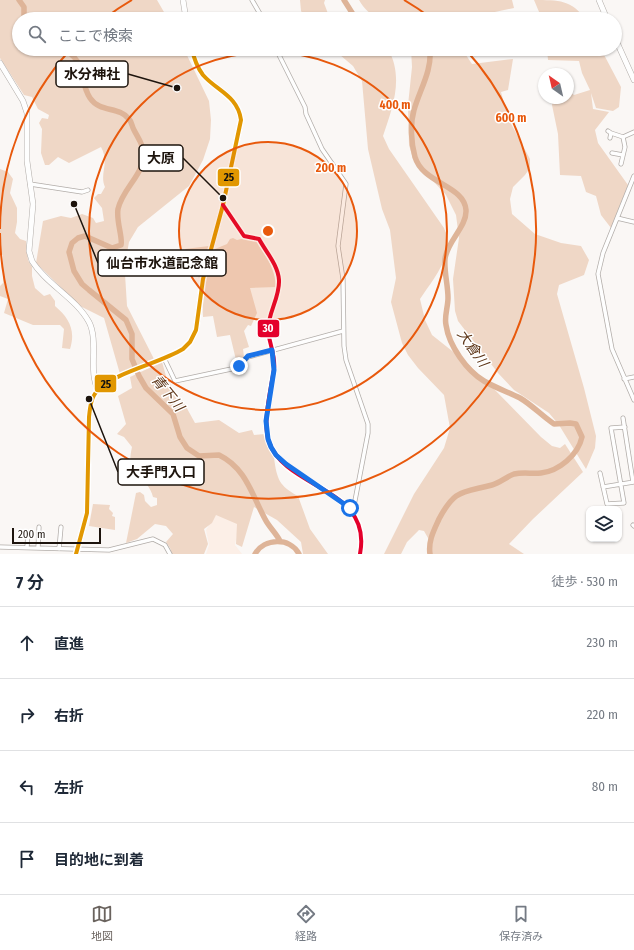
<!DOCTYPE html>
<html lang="ja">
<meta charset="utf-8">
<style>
:root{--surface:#fff;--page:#f6f6f7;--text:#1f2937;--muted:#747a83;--line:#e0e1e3;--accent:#6a635e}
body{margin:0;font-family:"Fira Sans Condensed","Noto Sans JP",sans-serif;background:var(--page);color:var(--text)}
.controls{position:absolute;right:12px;bottom:12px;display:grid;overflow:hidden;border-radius:8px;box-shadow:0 1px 3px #0004}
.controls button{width:36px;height:36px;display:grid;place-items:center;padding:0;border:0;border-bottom:1px solid var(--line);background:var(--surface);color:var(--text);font:20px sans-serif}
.compass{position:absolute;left:538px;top:68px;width:36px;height:36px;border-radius:50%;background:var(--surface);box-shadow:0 1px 3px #0004;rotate:326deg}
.scale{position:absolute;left:12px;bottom:10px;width:89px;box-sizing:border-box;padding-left:4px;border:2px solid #1d140d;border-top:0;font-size:11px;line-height:14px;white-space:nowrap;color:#1d140d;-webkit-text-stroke:3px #fff;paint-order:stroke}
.stop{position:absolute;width:12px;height:12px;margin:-9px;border:3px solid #1a73e8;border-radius:50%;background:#fff}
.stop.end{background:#1a73e8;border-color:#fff;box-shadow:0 1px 4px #0008}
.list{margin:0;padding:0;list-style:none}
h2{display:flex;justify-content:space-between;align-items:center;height:52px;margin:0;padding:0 16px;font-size:17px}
h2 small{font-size:13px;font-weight:400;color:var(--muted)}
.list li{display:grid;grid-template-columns:26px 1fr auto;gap:12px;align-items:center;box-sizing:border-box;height:72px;padding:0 16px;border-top:1px solid var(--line)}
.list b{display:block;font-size:15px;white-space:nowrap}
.list em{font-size:13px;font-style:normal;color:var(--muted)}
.icon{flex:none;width:22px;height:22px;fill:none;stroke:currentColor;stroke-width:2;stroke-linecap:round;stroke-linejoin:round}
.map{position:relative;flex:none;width:634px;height:554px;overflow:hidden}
.search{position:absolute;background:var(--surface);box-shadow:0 1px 3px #0004;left:12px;right:12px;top:12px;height:44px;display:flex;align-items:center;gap:10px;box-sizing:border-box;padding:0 14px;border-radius:22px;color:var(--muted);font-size:15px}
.sheet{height:340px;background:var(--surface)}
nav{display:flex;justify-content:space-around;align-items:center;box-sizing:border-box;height:56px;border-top:1px solid var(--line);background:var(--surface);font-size:11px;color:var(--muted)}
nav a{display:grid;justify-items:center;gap:2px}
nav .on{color:var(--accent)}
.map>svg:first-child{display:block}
.built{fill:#fcefe7}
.green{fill:#efd7c6}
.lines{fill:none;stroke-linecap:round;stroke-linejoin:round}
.river{stroke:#deb498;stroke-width:5.5}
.street-casing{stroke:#b2ada9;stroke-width:5}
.secondary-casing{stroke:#b2ada9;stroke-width:6}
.street{stroke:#fefefe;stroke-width:3.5}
.secondary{stroke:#fefefe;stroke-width:5}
.bus-1-casing{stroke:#fff;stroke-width:7}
.bus-2-casing{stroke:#fff;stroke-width:7}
.bus-1{stroke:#e19701;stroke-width:4}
.bus-2{stroke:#e4002b;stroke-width:4}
.route{stroke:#1a73e8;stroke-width:5}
.ring{fill:none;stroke:#e8590c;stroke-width:2}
.labels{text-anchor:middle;stroke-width:3;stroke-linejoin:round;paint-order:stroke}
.water-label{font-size:14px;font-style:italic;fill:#5d3517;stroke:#fff}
.centre{fill:#e8590c;stroke:#fff;stroke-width:2}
.ring-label{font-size:12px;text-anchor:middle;font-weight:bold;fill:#e8590c;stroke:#fff;stroke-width:3;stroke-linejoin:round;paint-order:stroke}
.leader{fill:none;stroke:#1d140d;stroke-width:1.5}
.callout-dot{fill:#1d140d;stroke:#fff;stroke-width:1.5}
.callout{fill:#fff;stroke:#1d140d;stroke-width:1.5}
.callout-label{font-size:14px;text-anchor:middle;font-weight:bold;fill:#1d140d}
.line-badge{stroke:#fff;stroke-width:1.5}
.badge-label{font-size:11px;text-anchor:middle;font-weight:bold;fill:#fff}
.pale-badge-label{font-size:11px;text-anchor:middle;font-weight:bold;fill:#111}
</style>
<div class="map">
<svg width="634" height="554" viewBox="0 0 634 554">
<rect width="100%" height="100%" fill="#faf7f5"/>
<path class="built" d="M217,513L239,523L235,545L242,554H206L209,545L206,530Z"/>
<path class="green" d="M0,0H157L168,19H19V49H184L209,101L211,120L210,139L203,160L189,186L138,227L129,242L126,259L125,274L127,306L154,359L120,374L104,318L80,306L36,263L43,221L61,216L71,218L82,214L93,218L96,223L104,221L102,208L94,198L98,194H101L105,187C99,174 110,163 101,147L69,163L58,157L49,165H45L41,153L42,129L39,123L42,118L48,119L49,115L38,109L32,97L24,95L0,58Z
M300,0H325L324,3L330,19H306L301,11Z
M359,0H512L514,8L462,19H380C371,15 364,9 359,0Z
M534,0C559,0 572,0 585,19H542Z
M333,49H388C404,77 393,107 383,136L389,149L444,228C445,231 448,236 448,240C451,258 430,284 420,299L425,320L432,335L466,362L493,388L541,437L552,446L560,448L565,444L583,472L533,519L509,544L524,554H431L428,538L424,531L419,530L407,542L401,554H384L414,494L444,448L450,428L444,395L418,368L408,355L402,343L391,302L396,278L390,230L382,209L368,149L362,81L353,66Z
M411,49H462L472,64L513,59L508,90L501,92L509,120L530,159V168L525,175L513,187L510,199L512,214L535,234L561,243L581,246L589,260L584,275L559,285L557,294L584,388L596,436L595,448L586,469L559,425L549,413L514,390L498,373L458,321L455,311L453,279L459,238L456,215L446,195L413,159L409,145L408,105L412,67Z
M547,49H601L621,87L619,107L613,111L596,108L591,93L593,109L609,112L595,130L598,143L628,185L611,228L601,215L596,196L586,192L581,176L560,175L558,134L552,105L553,98H568V91L574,95L590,90L582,73L579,61L548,60Z
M0,169L8,172L13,179L10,193L17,208V222L15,233L20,239L26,241L28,260L32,267V276L35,288L44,296L50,294L55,301V306C69,318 76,330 70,349L62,348L64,329L60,325H33L4,313L8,299L0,296V286L3,283V255L0,254Z
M233,238L237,240L245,238L258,241C266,257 275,268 276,287L250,288L257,313L251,326L248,325L244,331L249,347L243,349L244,357L237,364L230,335L217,337L213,316L203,317C201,294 208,271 215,249L227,244L230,239Z
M209,246L199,279L195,259L189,255L185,249Z
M162,362L166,376L172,387L184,403L195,423L219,420L239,433L252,430L254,435L265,434C268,442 273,450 274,458C277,479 279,486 298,496L310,529L328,554H303L301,542L277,520L254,507L242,547L236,544L237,524L216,515L212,523L204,529L208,544L204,554H172L170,548L166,542L173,534L166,526L155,524L137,539L126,543L136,493L140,492L144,495L145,501L151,507L157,505V498L153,497C147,472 124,482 132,447L124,437L117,434L126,424L118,396L132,388L130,377Z
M93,504L110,505L109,509L113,513L112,516L115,517V530L89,526Z"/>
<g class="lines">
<path class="river" d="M19,0L24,7V19
M344,0L356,19
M61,49C87,58 78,80 90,98C100,113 119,106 129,119C132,122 132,127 134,130C137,136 140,140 142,146C150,171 123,186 118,209C116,221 123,238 121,245L112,248L85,236L78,238L72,243L69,252L74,271L82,284L89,290L126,320L132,334V359L139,376L146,388L173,414L180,437L187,448L199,456L219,455C246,468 252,495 265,519C269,527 276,533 280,541
M255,554C264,538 290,537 299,554
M430,554C428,541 434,530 439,519C455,489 461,493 492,485C500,483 506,477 514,474C523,472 532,474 541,473C559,471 578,455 582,437L576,424L570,423L554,424C542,416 532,405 520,398C508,392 496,388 484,381C467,371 449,346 446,325C444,317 448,307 448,298C448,285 444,272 445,259C447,241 467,227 466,210C464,185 423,184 415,157C411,143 410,124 414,110C420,89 432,71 430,49"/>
<defs>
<path id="street" d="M252,0L263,19
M276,49L305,107L306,114L322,149L346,184L338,246L343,279L344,346L346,360L368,424V433L353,511
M608,131L611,133L610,138
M611,133L623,137L634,132
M612,153L623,155
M621,164L625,147L623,137
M634,176L603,253L598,274L612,349L634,400
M30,184L82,192L88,190
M223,205L244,236L259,239C266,252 278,265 279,280C280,297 268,313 268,330C269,343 276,357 274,369C271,389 262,423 269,442C286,490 373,487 360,554
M617,218L634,222
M164,358L175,381L236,368L248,357L343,331
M624,379L634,377
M623,418L633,482
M600,473L607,504L624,503L611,428L625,427
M603,487L634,482
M633,525L634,526
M0,547L109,550L153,539L165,545L170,554
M27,547L28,533
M38,548L39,527
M59,549L61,527"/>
<path id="secondary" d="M183,0L186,19
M599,0L607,19
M615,38L634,80
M0,63L23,101L27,113V161L33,204L29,251L32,261C46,284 76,298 89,322C99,341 88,373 98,389
M76,554L87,513L89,417C90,407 91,396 99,389C117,372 160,363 183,349L190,342L196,330L203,279L223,205L241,120C238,96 217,91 203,75C197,67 194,59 192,49"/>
</defs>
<use href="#street" class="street-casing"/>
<use href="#secondary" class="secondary-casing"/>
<use href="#street" class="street"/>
<use href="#secondary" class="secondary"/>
<defs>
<path id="bus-1" d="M76,554L87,513L89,417C90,407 91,396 99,389C117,372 160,363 183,349L190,342L196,330L203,279L223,205L241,120C238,96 217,91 203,75C197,67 194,59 192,49"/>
<path id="bus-2" d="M223,205L244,236L259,239C266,252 278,265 279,280C280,297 268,313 268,330C269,343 276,357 274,369C271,389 262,423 269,442C286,490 373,487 360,554"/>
</defs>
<use href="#bus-1" class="bus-1-casing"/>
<use href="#bus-2" class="bus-2-casing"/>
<use href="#bus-1" class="bus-1"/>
<use href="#bus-2" class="bus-2"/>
</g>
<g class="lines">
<path class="route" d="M239,366L248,356L272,350L274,370L266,421L268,439L271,447L276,455L286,464L350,508"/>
</g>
<circle cx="268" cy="231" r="89" fill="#e8590c" fill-opacity=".12"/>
<g class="ring">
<circle cx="268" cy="231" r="89"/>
<circle cx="268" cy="231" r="179"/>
<path d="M0 229A268 268 0 0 1 70 50M105 18A268 268 0 0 1 132 0M404 0A268 268 0 0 1 431 18M466 50A268 268 0 1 1 0 233"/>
</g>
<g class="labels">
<g class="water-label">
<text transform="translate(473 348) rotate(55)" y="5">大倉川</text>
<text transform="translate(168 393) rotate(51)" y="5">青下川</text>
</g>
</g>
<circle cx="268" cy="231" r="6" class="centre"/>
<g class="ring-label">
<text x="395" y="109">400 m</text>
<text x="511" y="122">600 m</text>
<text x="331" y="172">200 m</text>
</g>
<path class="leader" d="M177 88L128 74M223 198L183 158M74 204L98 263M89 399L118 472"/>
<g class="callout-dot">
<circle cx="177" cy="88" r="4"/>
<circle cx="223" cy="198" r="4"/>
<circle cx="74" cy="204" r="4"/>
<circle cx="89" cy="399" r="4"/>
</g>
<g class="callout">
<rect x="56" y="61" width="72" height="26" rx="4"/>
<rect x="139" y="145" width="44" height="26" rx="4"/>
<rect x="98" y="250" width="128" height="26" rx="4"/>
<rect x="118" y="459" width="86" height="26" rx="4"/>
</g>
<g class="callout-label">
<text x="92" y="79">水分神社</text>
<text x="161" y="163">大原</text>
<text x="162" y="268">仙台市水道記念館</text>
<text x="161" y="477">大手門入口</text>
</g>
<g class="line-badge">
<rect x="217" y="168" width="23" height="19" rx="4" fill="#e19701"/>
<rect x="257" y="319" width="23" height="19" rx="4" fill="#e4002b"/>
<rect x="94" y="374" width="23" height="19" rx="4" fill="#e19701"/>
</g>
<g class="badge-label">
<text x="268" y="332">30</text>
</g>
<g class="pale-badge-label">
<text x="229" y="181">25</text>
<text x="106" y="388">25</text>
</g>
</svg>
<div class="controls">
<button><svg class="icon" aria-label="layers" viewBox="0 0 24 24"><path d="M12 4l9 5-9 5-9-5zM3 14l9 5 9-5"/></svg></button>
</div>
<svg class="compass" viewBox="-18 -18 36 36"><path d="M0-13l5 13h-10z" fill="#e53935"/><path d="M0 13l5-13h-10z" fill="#747a83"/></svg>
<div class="scale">200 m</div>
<div class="stop" style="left:350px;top:508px"></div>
<div class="stop end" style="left:239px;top:366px"></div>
<div class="search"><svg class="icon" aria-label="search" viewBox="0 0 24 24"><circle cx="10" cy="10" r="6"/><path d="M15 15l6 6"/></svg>ここで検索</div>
</div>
<section class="sheet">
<h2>7 分<small>徒歩 · 530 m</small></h2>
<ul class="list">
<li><svg class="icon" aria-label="ahead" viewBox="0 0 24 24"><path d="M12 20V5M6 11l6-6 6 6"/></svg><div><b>直進</b></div><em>230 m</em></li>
<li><svg class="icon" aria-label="right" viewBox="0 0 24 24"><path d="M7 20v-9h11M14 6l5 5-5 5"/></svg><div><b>右折</b></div><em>220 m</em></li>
<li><svg class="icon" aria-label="left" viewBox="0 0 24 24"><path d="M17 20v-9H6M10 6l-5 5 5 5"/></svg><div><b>左折</b></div><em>80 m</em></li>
<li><svg class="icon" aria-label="arrive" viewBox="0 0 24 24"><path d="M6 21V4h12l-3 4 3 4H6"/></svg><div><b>目的地に到着</b></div></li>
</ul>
</section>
<nav>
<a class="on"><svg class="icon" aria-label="map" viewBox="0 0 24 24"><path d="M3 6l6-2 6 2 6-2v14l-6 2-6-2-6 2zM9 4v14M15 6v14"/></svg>地図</a>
<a><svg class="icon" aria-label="directions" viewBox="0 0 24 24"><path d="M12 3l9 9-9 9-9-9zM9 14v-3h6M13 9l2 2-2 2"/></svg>経路</a>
<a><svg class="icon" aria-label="saved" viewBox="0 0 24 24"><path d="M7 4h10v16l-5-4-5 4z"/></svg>保存済み</a>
</nav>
